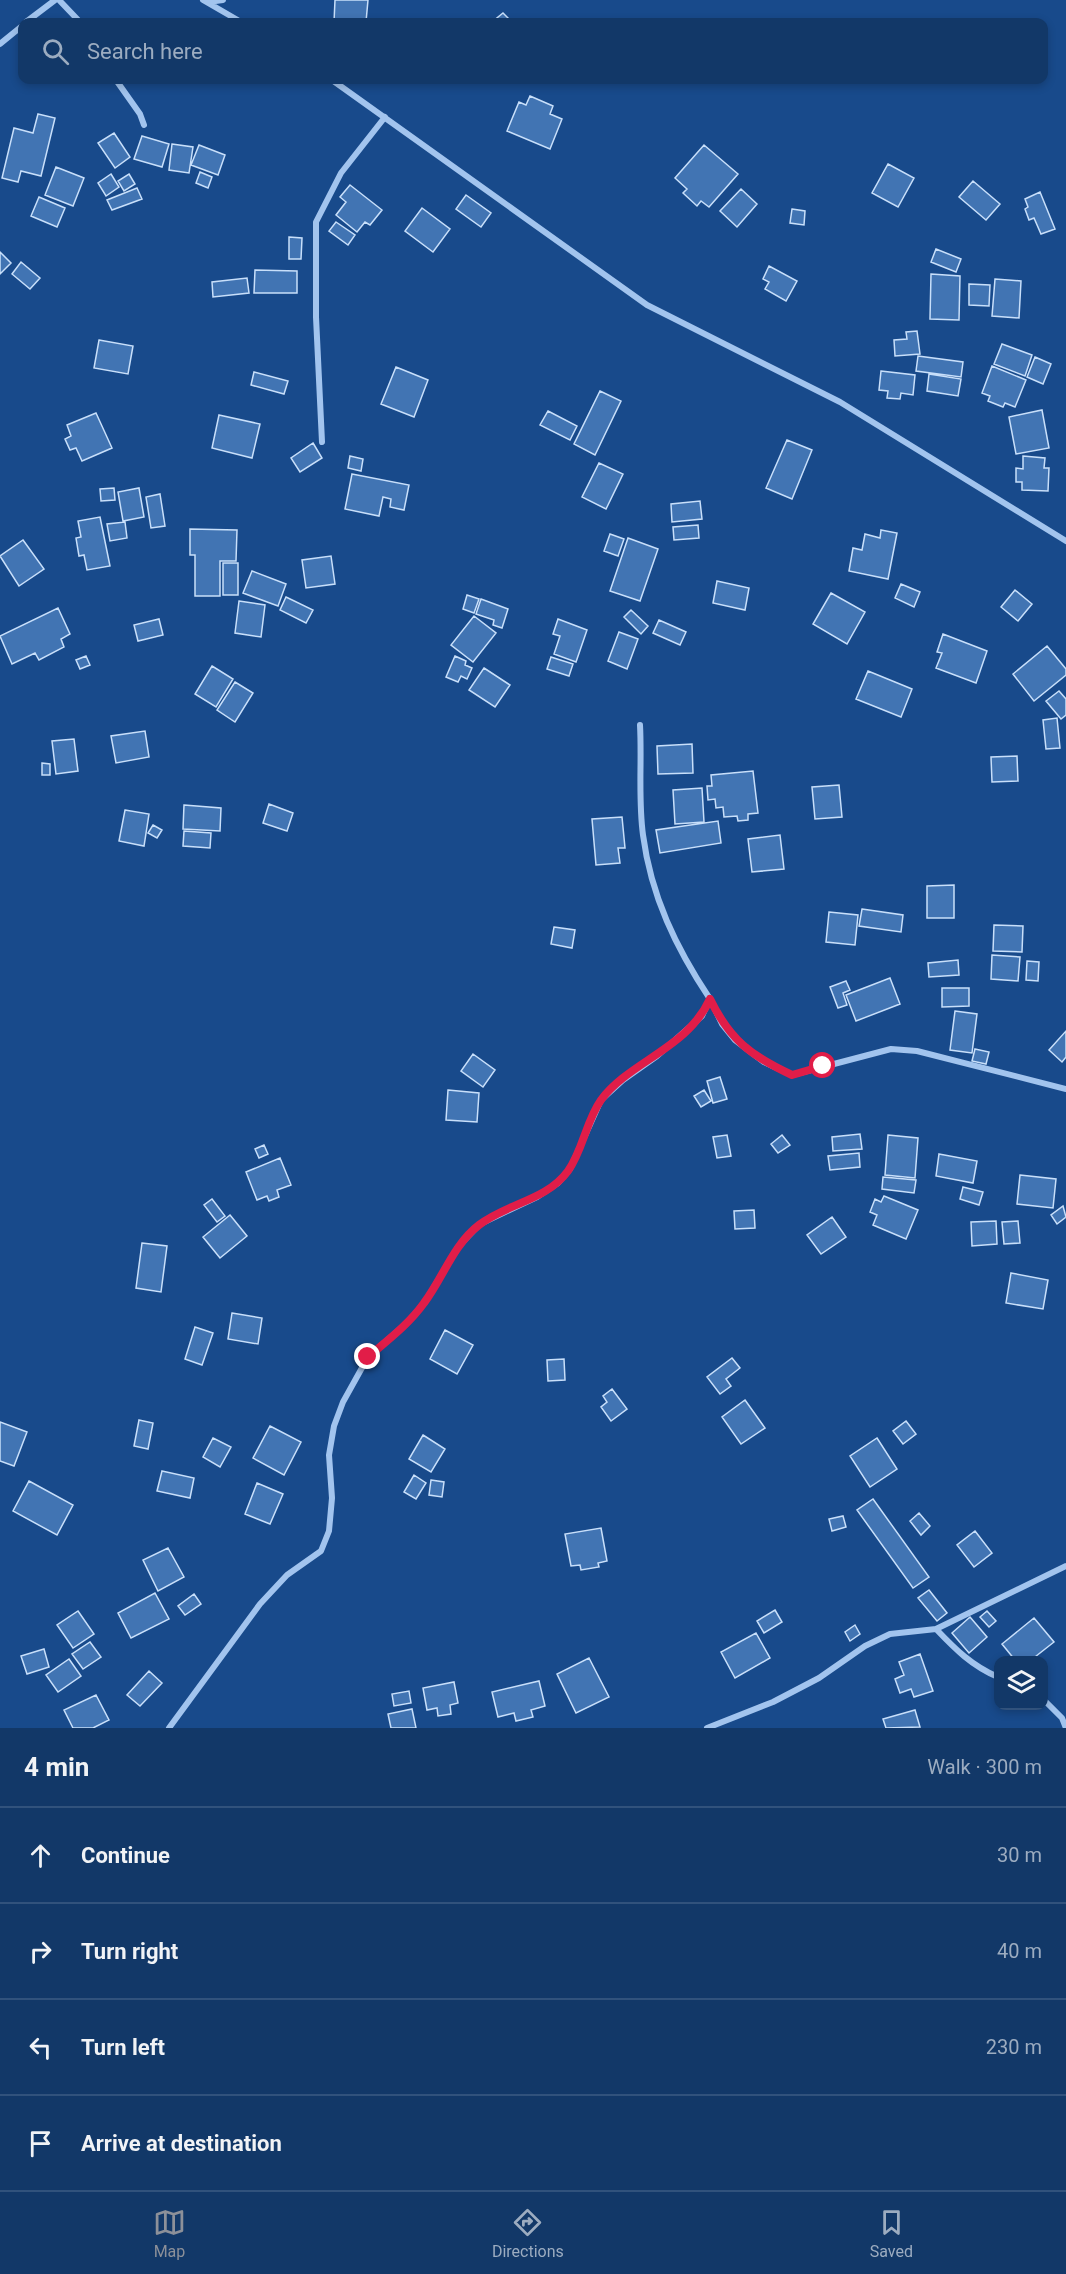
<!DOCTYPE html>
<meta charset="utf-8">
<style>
:root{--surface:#123868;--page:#1b3f6e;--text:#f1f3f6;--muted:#9cacc0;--line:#31527c;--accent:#8c9099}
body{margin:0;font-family:Roboto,sans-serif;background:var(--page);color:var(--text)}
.controls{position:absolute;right:18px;bottom:18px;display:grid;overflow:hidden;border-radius:12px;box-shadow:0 3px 9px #0003}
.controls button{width:54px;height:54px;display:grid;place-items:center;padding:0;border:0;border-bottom:2px solid var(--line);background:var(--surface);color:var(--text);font:30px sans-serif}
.stop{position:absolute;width:18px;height:18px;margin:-14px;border:4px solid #e11d48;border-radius:50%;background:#fff}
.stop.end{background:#e11d48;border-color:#fff;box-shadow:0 2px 6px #0008}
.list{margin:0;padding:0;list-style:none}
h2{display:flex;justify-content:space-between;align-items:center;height:78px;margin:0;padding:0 24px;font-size:26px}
h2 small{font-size:20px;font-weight:400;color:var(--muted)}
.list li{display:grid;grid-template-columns:39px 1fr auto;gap:18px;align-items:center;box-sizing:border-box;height:96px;padding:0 24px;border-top:2px solid var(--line)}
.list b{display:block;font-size:22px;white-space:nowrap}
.list em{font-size:20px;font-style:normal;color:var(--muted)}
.icon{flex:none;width:33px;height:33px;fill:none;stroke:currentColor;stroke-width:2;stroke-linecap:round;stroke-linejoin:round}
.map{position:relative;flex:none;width:1066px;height:1728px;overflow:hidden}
.search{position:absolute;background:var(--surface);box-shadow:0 3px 9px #0003;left:18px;right:18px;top:18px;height:66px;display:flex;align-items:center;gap:15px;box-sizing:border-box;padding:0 21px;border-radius:12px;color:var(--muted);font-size:22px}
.sheet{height:462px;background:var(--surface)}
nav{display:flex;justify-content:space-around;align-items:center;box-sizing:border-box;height:84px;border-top:2px solid var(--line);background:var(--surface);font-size:16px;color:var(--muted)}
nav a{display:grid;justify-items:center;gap:3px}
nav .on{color:var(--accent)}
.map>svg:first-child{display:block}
.building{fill:#4174b3;stroke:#c8dffa;stroke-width:1.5}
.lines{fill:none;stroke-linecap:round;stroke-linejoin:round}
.street{stroke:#a2c4ee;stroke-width:6}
.route{stroke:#e11d48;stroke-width:8}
</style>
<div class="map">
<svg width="1066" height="1728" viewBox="0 0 1066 1728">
<rect width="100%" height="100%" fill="#184a8b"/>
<path class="building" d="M335,0H368L366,22H334Z
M503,13L512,22H492Z
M530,96L553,106L550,114L562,119L550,149L507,131L519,102L526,105Z
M38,114L55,118L41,176L21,171L18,182L2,178L14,128L33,133Z
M114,133L130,157L115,168L98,143Z
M142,136L169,144L162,167L134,159Z
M172,144L193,147L189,173L169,170Z
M199,145L225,155L218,175L191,165Z
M704,145L738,174L709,207L701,201L697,206L683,193L687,189L675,178Z
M888,164L914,178L898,207L872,193Z
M56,167L84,178L73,206L45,195Z
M200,172L212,177L208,188L196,183Z
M111,174L119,187L106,196L98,183Z
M129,174L135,184L124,191L118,181Z
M973,181L1000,204L986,220L959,197Z
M350,185L382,210L370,225L365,222L357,232L336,215L346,202L340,197Z
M137,188L142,199L112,210L107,200Z
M741,189L757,204L737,227L720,211Z
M1040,192L1055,229L1041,234L1034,218L1029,220L1025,209L1028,207L1025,199Z
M466,195L491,213L481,227L456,209Z
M39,197L65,208L57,227L31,216Z
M422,208L450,229L433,252L405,231Z
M792,209L805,211L804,225L790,223Z
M336,222L355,235L348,245L329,231Z
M289,237L302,238L301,259H289Z
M936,249L961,259L956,272L931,262Z
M0,252L11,263L0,274Z
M21,262L40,278L30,289L12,274Z
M769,266L797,281L786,301L765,289L769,282L763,279Z
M255,270L297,271V293H254Z
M931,274L960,276L959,320L930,319Z
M247,278L249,293L213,297L212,282Z
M995,279L1021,281L1019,318L992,316Z
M969,284L990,285L989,306L969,305Z
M917,331L920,354L895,356L894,340L907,339L906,332Z
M99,340L133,346L128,374L94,368Z
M1002,344L1032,355L1025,376L994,364Z
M918,356L963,362L961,377L916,371Z
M1035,357L1051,364L1043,384L1027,377Z
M992,366L1026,380L1015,407L1005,403L1003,407L988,401L990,396L982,393Z
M396,367L428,380L414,417L381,404Z
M881,371L915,375L913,395L901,393L900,399L887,398L888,391L879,390Z
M254,372L288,381L284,394L251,385Z
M929,374L961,379L958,396L927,391Z
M600,391L621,401L595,455L574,444Z
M1042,410L1049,448L1016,454L1009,417Z
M548,411L577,426L570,440L540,425Z
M96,413L112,448L82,461L76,448L70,450L65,439L71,436L67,425Z
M219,415L260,424L252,458L212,448Z
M787,440L812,450L792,499L766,488Z
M313,443L322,458L300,472L291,458Z
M350,456L363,459L361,471L348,468Z
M1023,456L1045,458L1044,468H1049L1048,491L1022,490V482H1016V468L1023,469Z
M599,463L623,474L606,509L582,497Z
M352,474L409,485L404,510L390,507L391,499L383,497L379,516L345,509Z
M114,488L115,500L101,501L100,489Z
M139,488L144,517L123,521L118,492Z
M160,494L165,526L151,528L146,497Z
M700,501L702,519L672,522L671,504Z
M100,517L110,566L87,570L84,555L79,556L76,538L81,537L78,521Z
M125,522L127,538L110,541L107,524Z
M698,525L699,538L674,540L673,527Z
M190,529L237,530L236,561H220V596H195V555H190Z
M881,530L897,533L888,579L849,571L853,548L862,550L865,534L880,538Z
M610,534L624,539L618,556L604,551Z
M628,538L658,549L640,601L610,591Z
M23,540L44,569L19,586L0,556Z
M331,556L335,584L306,588L302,560Z
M223,563H238V595H223Z
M252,571L286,584L278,606L243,593Z
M717,581L749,588L745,610L713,603Z
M901,584L920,592L914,607L895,598Z
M1015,590L1032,604L1018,621L1001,607Z
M831,593L865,612L847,644L813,624Z
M467,595L479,599L474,613L463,609Z
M286,597L313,610L306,623L280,610Z
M481,599L508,609L502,628L493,625L494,620L476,614Z
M239,601L265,605L261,637L235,633Z
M58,608L70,634L61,639L64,647L39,660L35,653L12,664L0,636Z
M631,610L648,626L641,634L624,617Z
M474,616L496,633L473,662L451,645Z
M159,619L163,635L138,641L134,625Z
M558,619L587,630L576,662L554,654L560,636L553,634Z
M659,620L686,632L680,645L653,633Z
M619,632L638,639L627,669L608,661Z
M943,634L987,651L976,683L936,668L942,653L937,652Z
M1047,646L1066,669V675L1034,701L1013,674Z
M86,656L90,665L80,669L76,660Z
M455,656L466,661L465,665L472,668L467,679L461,676L458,682L446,677Z
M551,657L573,664L569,676L547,669Z
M212,666L233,679L216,707L195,694Z
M484,668L510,685L495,707L469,690Z
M868,671L912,689L901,717L856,699Z
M235,682L253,693L235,722L217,710Z
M1059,691L1066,699V715L1061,719L1046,701Z
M1057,718L1060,748L1046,749L1043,720Z
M145,731L149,757L116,763L111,736Z
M74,739L78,771L56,774L52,741Z
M692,744L693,773L658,774L657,746Z
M1017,756L1018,781L992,782L991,757Z
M42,763L50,764V775H42Z
M753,771L758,813L748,814V820L738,821L737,816L724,817L723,807L716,808L715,799L708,800L707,786H712L711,775Z
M839,785L842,817L815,819L812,787Z
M702,788L704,822L675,824L673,790Z
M269,804L293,813L287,831L263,823Z
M184,805L221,808L220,831L183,829Z
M125,810L149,814L144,846L119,841Z
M622,817L625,848H618L620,863L596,865L592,819Z
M718,821L721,843L660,853L656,830Z
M153,825L162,830L157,838L148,833Z
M184,831L211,833L210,848L183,846Z
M780,835L784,869L752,872L748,839Z
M954,885V918H927V886Z
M862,909L903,915L901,932L859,926Z
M829,912L858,915L855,945L826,942Z
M994,925L1023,926L1022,952L993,951Z
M554,927L575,930L572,948L551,944Z
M992,955L1020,957L1018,981L991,979Z
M958,960L959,975L929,977L928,963Z
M1027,961L1039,962L1038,981L1026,980Z
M890,978L900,1004L856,1021L846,995Z
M846,981L850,990L843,993L847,1005L838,1008L830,987Z
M942,988H969V1006L942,1007Z
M955,1011L977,1014L972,1053L950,1050Z
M1066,1031V1057L1062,1062L1049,1050Z
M975,1049L989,1052L986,1064L972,1061Z
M473,1054L495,1070L483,1087L461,1071Z
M720,1077L727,1099L713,1103L707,1081Z
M448,1090L479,1093L477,1122L446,1120Z
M704,1090L711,1101L701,1107L694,1096Z
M860,1134L862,1149L833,1151L832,1137Z
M727,1135L731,1156L717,1158L713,1137Z
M782,1135L790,1145L778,1153L771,1144Z
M888,1135L918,1138L915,1178L885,1175Z
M264,1145L268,1154L259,1158L255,1149Z
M859,1153L860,1167L830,1170L828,1156Z
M939,1154L977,1161L973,1183L936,1176Z
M280,1158L291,1185L277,1190L279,1197L269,1201L267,1196L257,1200L246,1172Z
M1020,1175L1056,1179L1053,1208L1017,1204Z
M883,1177L916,1180L914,1193L882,1189Z
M963,1187L983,1192L979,1205L960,1199Z
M884,1196L918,1210L906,1239L873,1225L877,1215L870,1212L875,1199L881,1202Z
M212,1199L225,1216L217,1222L204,1205Z
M1063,1206L1066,1217L1057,1224L1051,1215Z
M754,1210L755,1228L735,1229L734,1211Z
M230,1215L247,1236L220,1258L203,1237Z
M832,1217L846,1237L821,1254L807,1235Z
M996,1221L997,1244L972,1246L971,1222Z
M1018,1221L1020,1243L1004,1244L1002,1222Z
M142,1243L167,1246L161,1292L136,1288Z
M1011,1273L1048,1280L1043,1309L1006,1303Z
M232,1313L262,1318L258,1344L228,1339Z
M195,1327L213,1333L202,1365L185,1359Z
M445,1330L473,1345L457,1374L430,1359Z
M732,1358L740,1368L726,1379L731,1386L720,1394L707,1377Z
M564,1359L565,1380L548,1381L547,1360Z
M612,1389L627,1409L611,1421L601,1407L607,1402L603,1396Z
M745,1400L765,1428L741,1444L722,1417Z
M139,1420L153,1423L148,1449L134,1446Z
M906,1421L916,1434L903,1444L893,1431Z
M0,1422L27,1432L14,1466L0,1461Z
M270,1426L301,1442L284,1475L253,1458Z
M423,1435L445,1449L431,1472L409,1459Z
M213,1438L231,1447L220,1467L203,1457Z
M877,1438L897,1469L870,1487L850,1456Z
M162,1471L194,1478L190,1498L157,1491Z
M414,1475L426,1483L416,1499L404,1492Z
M431,1480L444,1482L442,1497L429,1495Z
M29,1481L73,1505L57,1535L13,1511Z
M257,1483L283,1494L270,1524L245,1514Z
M873,1499L929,1577L913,1588L857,1510Z
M919,1513L930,1526L921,1535L910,1521Z
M843,1516L846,1527L832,1531L829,1519Z
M601,1528L607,1561L598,1563L599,1567L581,1570L580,1565L571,1566L565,1534Z
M975,1531L992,1553L974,1567L957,1545Z
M168,1548L184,1577L158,1591L143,1560Z
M929,1590L947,1613L937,1621L918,1598Z
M155,1593L169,1619L131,1638L118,1613Z
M194,1594L201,1604L185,1615L178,1606Z
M775,1610L782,1622L764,1633L757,1621Z
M78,1611L94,1634L73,1648L57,1625Z
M987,1611L996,1621L989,1627L980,1617Z
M970,1617L987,1637L969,1653L952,1633Z
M1034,1618L1054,1642L1031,1660H1015L1002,1644Z
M855,1625L860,1634L850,1641L845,1632Z
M756,1633L770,1658L735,1678L721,1652Z
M90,1642L101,1657L83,1669L72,1654Z
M44,1649L49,1667L27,1674L21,1656Z
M920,1654L933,1691L914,1697L911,1689L900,1693L895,1679L904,1675L899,1662Z
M589,1658L609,1697L576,1713L557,1674Z
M69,1659L81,1676L58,1692L46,1675Z
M149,1671L162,1683L140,1706L127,1695Z
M539,1681L545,1706L531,1710L533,1717L516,1721L514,1713L498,1717L492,1692Z
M454,1682L458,1703L450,1705L451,1714L438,1716L437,1708L427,1710L423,1688Z
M409,1691L411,1703L394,1706L392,1694Z
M96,1695L109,1720L93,1728H73L64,1710Z
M412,1709L416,1728H391L388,1714Z
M915,1710L920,1727L886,1728L883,1719Z"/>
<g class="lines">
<path class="street" d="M59,0L80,22
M203,0L241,22
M208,2L223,0
M26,22L55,0
M0,44L22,26
M116,80L140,114L144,125
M332,80L647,305L840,402L1066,541
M322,442L316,317V222L341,173L385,117
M710,999L722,1024L735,1040L764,1062L792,1075L891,1049L917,1051L1066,1089
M936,1629C955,1649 972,1666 998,1677
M1044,1700L1062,1718L1066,1728
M169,1728L260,1604L287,1575L321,1551L329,1531L332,1498L329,1455L334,1426L343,1402L368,1357L408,1322L425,1302L458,1247L480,1224L537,1197L558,1183L570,1169L601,1100L623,1080L657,1056L702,1016L710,999C676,948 651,896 643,835C638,799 642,762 640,725
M707,1728L773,1702L819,1678L865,1646L890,1634L936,1629L1066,1566"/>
</g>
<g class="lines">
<path class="route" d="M368,1357C388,1340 409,1324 424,1303C443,1278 453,1245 479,1225C507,1203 546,1201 568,1171C583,1150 586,1121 601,1100C630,1061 687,1049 710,999C730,1040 751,1056 792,1075L823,1066"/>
</g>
</svg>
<div class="controls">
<button><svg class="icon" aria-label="layers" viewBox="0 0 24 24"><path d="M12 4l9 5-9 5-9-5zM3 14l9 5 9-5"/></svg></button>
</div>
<div class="stop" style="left:823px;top:1066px"></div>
<div class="stop end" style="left:368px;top:1357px"></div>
<div class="search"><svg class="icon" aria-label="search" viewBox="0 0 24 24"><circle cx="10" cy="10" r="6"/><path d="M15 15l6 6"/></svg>Search here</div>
</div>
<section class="sheet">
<h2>4 min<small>Walk · 300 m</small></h2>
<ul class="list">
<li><svg class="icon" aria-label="ahead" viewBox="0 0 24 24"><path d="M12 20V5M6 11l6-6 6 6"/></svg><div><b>Continue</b></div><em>30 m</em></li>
<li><svg class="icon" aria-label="right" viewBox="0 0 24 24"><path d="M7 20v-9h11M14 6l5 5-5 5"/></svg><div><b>Turn right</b></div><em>40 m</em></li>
<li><svg class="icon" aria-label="left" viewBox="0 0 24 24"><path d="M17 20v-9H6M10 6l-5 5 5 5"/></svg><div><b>Turn left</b></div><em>230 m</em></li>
<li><svg class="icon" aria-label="arrive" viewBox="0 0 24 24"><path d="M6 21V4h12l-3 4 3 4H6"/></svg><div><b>Arrive at destination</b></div></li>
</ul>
</section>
<nav>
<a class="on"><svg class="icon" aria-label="map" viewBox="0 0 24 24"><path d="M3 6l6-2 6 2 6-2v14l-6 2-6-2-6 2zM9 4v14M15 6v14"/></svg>Map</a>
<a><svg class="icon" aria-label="directions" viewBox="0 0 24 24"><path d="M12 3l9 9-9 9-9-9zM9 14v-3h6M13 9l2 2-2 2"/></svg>Directions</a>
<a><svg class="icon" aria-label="saved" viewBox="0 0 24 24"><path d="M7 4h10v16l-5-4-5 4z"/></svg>Saved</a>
</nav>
